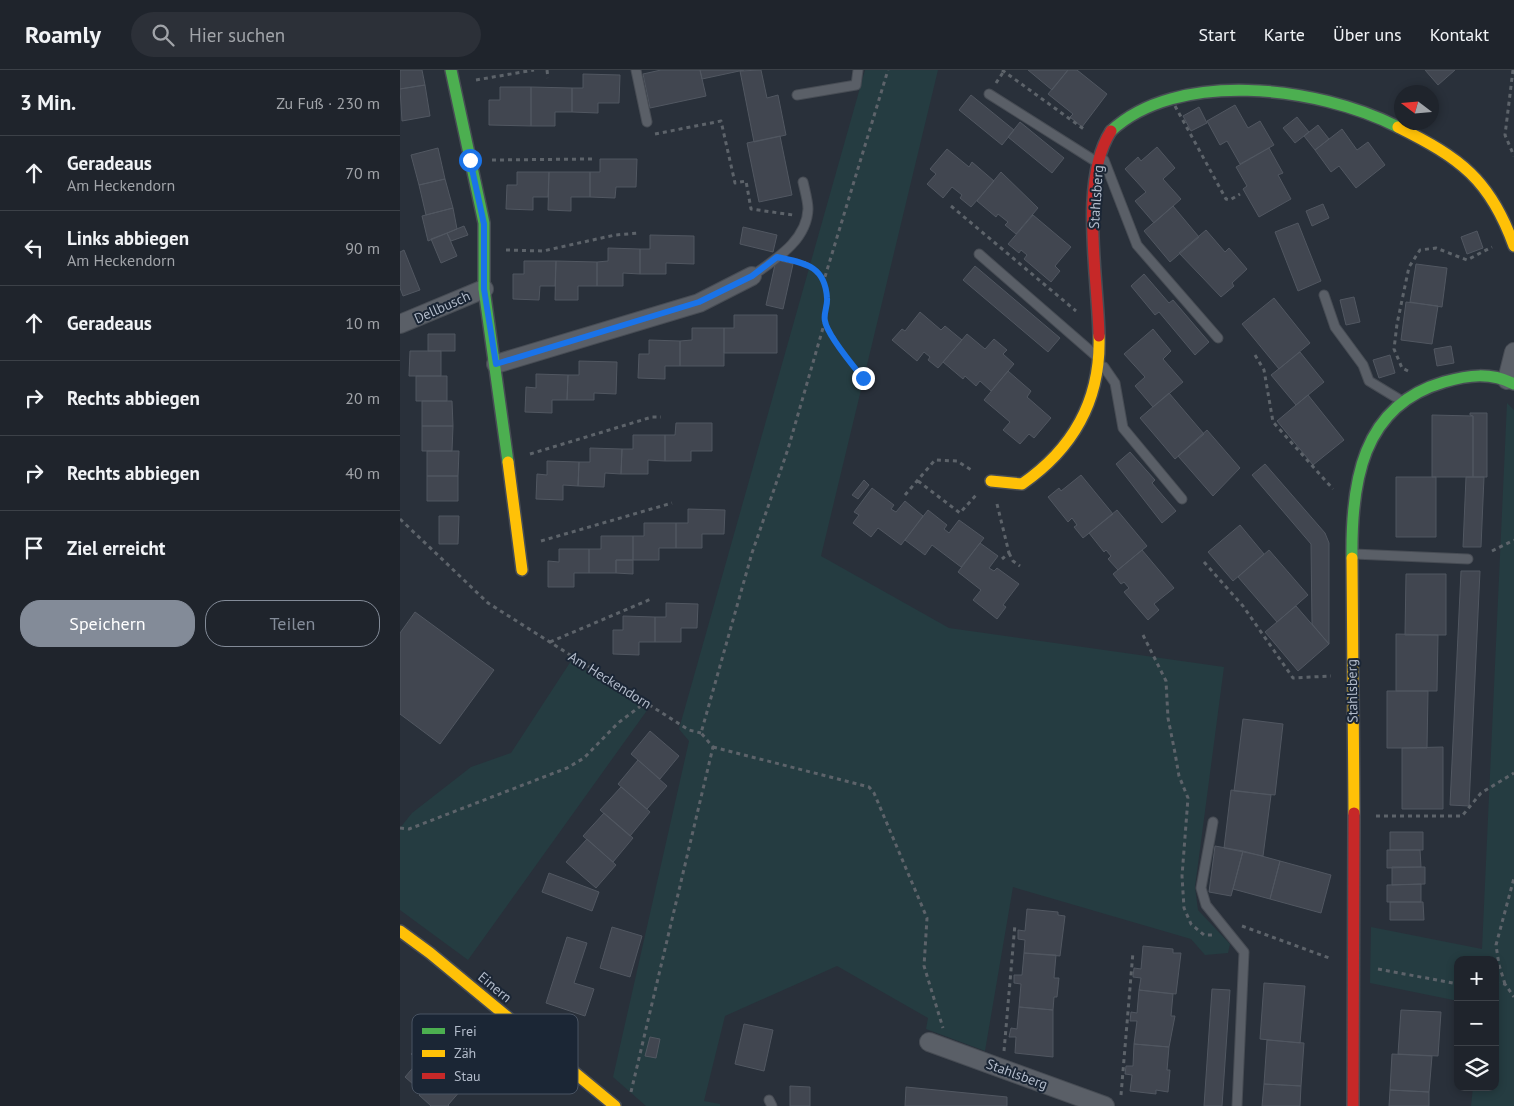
<!DOCTYPE html>
<html lang="de">
<meta charset="utf-8">
<style>
:root{--surface:#1f242c;--page:#2c3038;--text:#f1f3f6;--muted:#a1a4a9;--line:#3c4148;--accent:#838b98}
body{margin:0;font-family:"PT Sans",sans-serif;background:var(--page);color:var(--text)}
.controls{position:absolute;right:15px;bottom:15px;display:grid;overflow:hidden;border-radius:10px;box-shadow:0 2px 8px #0003}
.controls button{width:45px;height:45px;display:grid;place-items:center;padding:0;border:0;border-bottom:1px solid var(--line);background:var(--surface);color:var(--text);font:25px sans-serif}
.compass{position:absolute;left:994px;top:15px;width:45px;height:45px;border-radius:50%;background:var(--surface);box-shadow:0 2px 8px #0003;rotate:286deg}
.stop{position:absolute;width:15px;height:15px;margin:-11px;border:4px solid #1a73e8;border-radius:50%;background:#fff}
.stop.end{background:#1a73e8;border-color:#fff;box-shadow:0 1px 5px #0008}
.list{margin:0;padding:0;list-style:none}
h2{display:flex;justify-content:space-between;align-items:center;height:65px;margin:0;padding:0 20px;font-size:21px}
h2 small{font-size:16px;font-weight:400;color:var(--muted)}
.list li{display:grid;grid-template-columns:32px 1fr auto;gap:15px;align-items:center;box-sizing:border-box;height:75px;padding:0 20px;border-top:1px solid var(--line)}
.list b{display:block;font-size:19px;white-space:nowrap}
.list p{margin:0;font-size:16px;white-space:nowrap;color:var(--muted)}
.list em{font-size:16px;font-style:normal;color:var(--muted)}
.actions{display:flex;gap:10px;padding:15px 20px}
.actions a{flex:1;padding:11px 0;border:1px solid var(--accent);border-radius:20px;text-align:center;font-size:18px;color:var(--accent)}
.actions .main{background:var(--accent);color:#fff}
.icon{flex:none;width:28px;height:28px;fill:none;stroke:currentColor;stroke-width:2;stroke-linecap:round;stroke-linejoin:round}
.map{position:relative;flex:none;width:1114px;height:1036px;overflow:hidden}
header{display:flex;align-items:center;gap:30px;box-sizing:border-box;height:70px;padding:0 25px;background:var(--surface);border-bottom:1px solid var(--line)}
header strong{font-size:24px}
nav{display:flex;gap:28px;margin-inline-start:auto;font-size:18px}
.search{width:350px;height:45px;background:var(--page);display:flex;align-items:center;gap:12px;box-sizing:border-box;padding:0 18px;border-radius:28px;color:var(--muted);font-size:19px}
main{display:flex}
aside{flex:1;background:var(--surface)}
.map>svg:first-child{display:block}
.green{fill:#253c41}
.building{fill:#414650;stroke:#515761}
.lines{fill:none;stroke-linecap:round;stroke-linejoin:round}
.lane-casing{stroke:#474c54;stroke-width:11}
.street-casing{stroke:#474c54;stroke-width:20}
.fast-casing{stroke:#474c54;stroke-width:14}
.slow-casing{stroke:#474c54;stroke-width:14}
.jam-casing{stroke:#474c54;stroke-width:14}
.path{stroke:#5d636a;stroke-width:3;stroke-dasharray:4 4;stroke-linecap:butt}
.lane{stroke:#5a5f67;stroke-width:9}
.street{stroke:#5a5f67;stroke-width:18}
.fast{stroke:#4caf50;stroke-width:11}
.slow{stroke:#ffc107;stroke-width:11}
.jam{stroke:#c62828;stroke-width:11}
.route{stroke:#1a73e8;stroke-width:6}
.labels{text-anchor:middle;stroke-width:4;stroke-linejoin:round;paint-order:stroke}
.street-label{font-size:14px;fill:#b3bccb;stroke:#1b2635}
.key{fill:#1b2635;stroke:#495362;stroke-width:1}
.key-label{font-size:14px;fill:#b3bccb}
</style>
<header>
<strong>Roamly</strong>
<div class="search"><svg class="icon" aria-label="search" viewBox="0 0 24 24"><circle cx="10" cy="10" r="6"/><path d="M15 15l6 6"/></svg>Hier suchen</div>
<nav><a>Start</a><a>Karte</a><a>Über uns</a><a>Kontakt</a></nav>
</header>
<main>
<aside>
<h2>3 Min.<small>Zu Fuß · 230 m</small></h2>
<ul class="list">
<li><svg class="icon" aria-label="ahead" viewBox="0 0 24 24"><path d="M12 20V5M6 11l6-6 6 6"/></svg><div><b>Geradeaus</b><p>Am Heckendorn</p></div><em>70 m</em></li>
<li><svg class="icon" aria-label="left" viewBox="0 0 24 24"><path d="M17 20v-9H6M10 6l-5 5 5 5"/></svg><div><b>Links abbiegen</b><p>Am Heckendorn</p></div><em>90 m</em></li>
<li><svg class="icon" aria-label="ahead" viewBox="0 0 24 24"><path d="M12 20V5M6 11l6-6 6 6"/></svg><div><b>Geradeaus</b></div><em>10 m</em></li>
<li><svg class="icon" aria-label="right" viewBox="0 0 24 24"><path d="M7 20v-9h11M14 6l5 5-5 5"/></svg><div><b>Rechts abbiegen</b></div><em>20 m</em></li>
<li><svg class="icon" aria-label="right" viewBox="0 0 24 24"><path d="M7 20v-9h11M14 6l5 5-5 5"/></svg><div><b>Rechts abbiegen</b></div><em>40 m</em></li>
<li><svg class="icon" aria-label="arrive" viewBox="0 0 24 24"><path d="M6 21V4h12l-3 4 3 4H6"/></svg><div><b>Ziel erreicht</b></div></li>
</ul>
<div class="actions"><a class="main">Speichern</a><a>Teilen</a></div>
</aside>
<div class="map">
<svg width="1114" height="1036" viewBox="0 0 1114 1036">
<rect width="100%" height="100%" fill="#29303a"/>
<path class="green" d="M465,0H538L421,486L549,558L824,597L795,817L798,840L830,874L828,883L805,885L791,869L613,817L585,981L526,959L528,948L437,896L325,946L304,1031L320,1034V1036H246L213,1007L289,671L279,659Z
M1107,333L1114,340V1036H1071L1073,1017H1095V890H1058V931L970,913L971,857L1082,879Z
M171,591L248,639L68,890L0,840V758L12,743L71,697L111,683Z"/>
<path class="building" d="M0,0H22L25,15L0,19Z
M261,0H300L306,26L250,38L243,4Z
M300,0H344L302,9Z
M361,0L367,28L378,25L386,65L354,72L340,1Z
M628,0H668L652,20Z
M668,0H677L707,24L682,57L670,47L673,44L648,24Z
M1025,0H1055L1038,15Z
M183,4L220,5L219,33H198V43L172,42V18H183Z
M25,15L30,46L2,51L0,19Z
M100,17H131V56L89,55V30H100Z
M131,17L172,18V42H155V56H131Z
M571,25L614,60L602,75L559,40Z
M835,35L848,58L860,51L874,75L840,94L827,71L820,75L807,51Z
M799,37L807,53L791,61L783,46Z
M897,47L909,62L895,73L883,58Z
M620,52L664,88L652,103L608,67Z
M918,55L929,69L915,80L904,66Z
M942,59L957,80L968,72L985,95L956,118L939,96L931,102L915,80Z
M380,66L392,125L359,132L347,73Z
M757,77L775,98L763,109L781,129L754,153L735,131L746,122L725,99L738,87L741,91Z
M38,78L45,109L19,115L11,85Z
M869,78L883,103L878,105L891,129L859,147L843,119L847,116L836,97Z
M547,79L569,97L572,92L594,111L571,137L560,128L562,125L552,117L543,128L527,114L536,104L530,99Z
M200,89H237L236,117H216L215,128L190,127V102H200Z
M117,102H149L148,127H133V140L106,139L107,115H117Z
M149,102H190V127H171V141L148,140Z
M601,102L638,138L616,164L605,155L608,152L598,144L596,147L577,131Z
M45,109L53,138L26,145L19,115Z
M923,134L929,148L912,156L906,141Z
M773,136L799,167L770,192L744,161Z
M53,138L57,159L28,171L22,146Z
M633,145L671,177L655,196L660,201L651,212L624,189L627,185L621,180L619,183L608,174Z
M898,153L921,211L898,221L875,162Z
M64,156L68,165L51,171L47,163Z
M343,157L377,165L373,182L340,174Z
M806,160L825,182L829,178L847,199L832,213L834,216L821,227L779,183Z
M1077,161L1083,178L1067,184L1061,167Z
M47,163L57,186L41,193L31,169Z
M250,165L294,166V194L266,193V204H240V179H250Z
M208,178L240,179V204L223,203V216H197V192L208,191Z
M4,180L20,220L3,226L0,218V182Z
M376,190L393,194L383,239L366,235Z
M124,191H156L155,216H140L139,230L113,229V204H124Z
M156,191L197,192V216H178V230H155Z
M1016,194L1047,198L1042,237L1010,232Z
M575,196L660,268L648,282L563,210Z
M744,204L769,233L773,230L809,272L795,285L759,242L755,245L731,216Z
M954,227L960,252L946,255L940,230Z
M874,228L910,273L879,299L842,254Z
M1006,232L1038,236L1032,274L1001,270Z
M520,242L541,260L545,256L562,270L538,298L528,290L530,287L524,282L517,291L492,270L502,259L505,261Z
M334,245H377V283H324V258H334Z
M292,258H324V296H280V271L292,270Z
M753,259L771,281L763,289L783,312L753,337L735,316L745,307L724,284Z
M28,264H55V281H28Z
M567,264L585,279L594,269L607,280L603,284L614,294L591,321L580,311L576,316L565,306L563,309L543,292Z
M249,270L280,271V296H265V309L238,308L239,284H249Z
M1051,276L1054,293L1037,296L1034,279Z
M10,281H41V306H9Z
M900,282L924,312L896,335L871,305Z
M990,285L995,303L979,308L973,290Z
M179,291L217,292L216,324L194,323V330H167L168,305H179Z
M608,301L631,321L627,327L651,348L634,368L629,364L620,374L603,360L610,352L584,330Z
M136,304L168,305L167,330H152V343L125,342L126,317L136,318Z
M16,306H47V331H16Z
M769,323L804,364L775,389L740,348Z
M908,325L944,370L913,395L877,351Z
M22,331H52L53,356H22Z
M1070,343H1087V407H1073V346L1070,345Z
M1032,345L1073,346V407H1032Z
M276,353H312V381H291V391H265V365H275Z
M22,356H53L52,381H22Z
M807,360L840,398L813,426L778,386Z
M233,365H265V391L248,390V404H221L222,379H233Z
M190,378L222,379L221,404L205,403L204,417L178,416L179,392H190Z
M27,381H59L58,406H27Z
M730,382L755,410L752,413L776,441L762,453L716,394Z
M147,391L179,392L178,416L163,415V430L136,429L137,404L147,405Z
M865,394L925,463L929,473V574L912,554L911,474L852,405Z
M681,405L713,444L683,468L674,457L677,455L672,448L668,452L648,427L659,418L661,421Z
M27,406H58V431H27Z
M996,407H1036V467H996Z
M1066,407H1084L1081,477H1063Z
M464,410L469,415L458,429L452,425Z
M472,418L494,435L491,439L496,442L505,431L523,446L501,475L478,458L471,467L453,453L459,445L454,442Z
M288,439L325,440L324,464H302V478H276V453H288Z
M528,440L547,455L544,459L549,463L559,450L584,468L561,497L532,475L525,485L505,470Z
M717,440L747,476L718,500L708,489L711,486L706,480L704,482L689,463Z
M39,446H59L58,474H39Z
M244,453H276V478H259V490H233V466H244Z
M840,455L864,484L833,511L808,482Z
M201,466H233V490H216V503H189V479H201Z
M580,473L598,486L589,498L594,501L597,498L619,514L603,535L606,537L597,549L573,530L581,520L558,502Z
M159,479H189V503H174V517H148V491L159,492Z
M742,480L774,518L754,534L759,540L748,550L724,522L729,518L724,512L721,514L713,504Z
M869,480L908,525L877,552L838,507Z
M216,490H233V504L216,503Z
M1061,501H1080L1069,736L1050,735Z
M1006,504H1046V565H1005Z
M266,533L298,534L297,558H281V572H255V547H266Z
M896,536L929,574L898,601L865,562Z
M15,542L94,600L40,674L0,644V563Z
M223,546L255,547V572H239V585L213,584V560H223Z
M996,564L1038,565L1037,621H996Z
M987,621H1028L1027,678H987Z
M843,649L883,654L875,725L834,721Z
M250,661L279,686L260,709L231,684Z
M1043,677V739H1002V678Z
M238,690L267,716L247,739L218,714Z
M221,717L250,742L230,766L200,740Z
M831,720L871,725L863,786L824,778Z
M204,743L233,768L213,792L183,766Z
M990,762H1023V780H990Z
M187,769L216,795L196,818L166,792Z
M815,776L843,781L831,826L809,822Z
M987,780H1020L1021,797L987,798Z
M843,781L880,791L870,829L833,819Z
M880,791L931,805L921,843L870,829Z
M992,797H1025V814L992,815Z
M149,803L199,822L192,841L142,822Z
M1021,814V832H987V815Z
M990,832H1023L1024,850H990Z
M627,839L658,842V845L665,846L660,886L624,883L625,870L618,869V860L625,861Z
M212,857L242,866L230,907L200,898Z
M167,867L187,873L174,913L194,919L185,946L146,933Z
M743,876L773,879V883H781L776,924L739,920L741,908L733,907L734,898L741,899Z
M624,883L656,885L654,908H659L657,927H654L653,940L619,937L621,914L614,913V905H622Z
M864,913L905,916L900,973L860,969Z
M812,919L830,920L822,1036H804Z
M739,920L773,924L771,946H775L769,977L734,974L737,951H730L731,942L737,943Z
M619,937L653,940V987L615,983L616,967H609L611,958L617,959Z
M1001,940L1041,942L1038,986L998,984Z
M344,954L373,960L364,1001L335,994Z
M250,967L260,969L256,988L245,986Z
M867,970L904,973L901,1016L864,1014Z
M24,972L31,978L19,991L11,984Z
M734,974L769,977L767,1000H770L768,1022L756,1020V1024L730,1021L732,1005L725,1004L726,996H733Z
M29,979L68,1012L48,1035L49,1036H31L19,1025L22,1022L5,1007Z
M992,984L1032,986L1029,1022L990,1020Z
M864,1014L901,1016L900,1036H862Z
M390,1016L410,1017V1036H390Z
M506,1017L607,1027V1036H505Z
M990,1020L1029,1022V1036H989Z"/>
<g class="lines">
<defs>
<path id="lane" d="M236,0L247,52
M589,24L695,91
M397,25L456,15L458,0
M704,90L737,175L818,268
M579,184L695,285
M352,206C374,190 407,171 408,139C408,131 405,121 403,112
M924,225L935,257L963,295L969,311L1002,331
M704,297L715,313L723,358L782,429
M954,484L1068,489
M813,752L801,818L806,835L844,882L837,1036
M369,1030L372,1036"/>
<path id="street" d="M0,254L84,219
M96,294L299,233L352,206
M1107,310L1114,282
M529,972L705,1036"/>
<path id="fast" d="M51,0L84,153V219L108,392
M711,61C776,0 915,15 998,57
M952,488C951,414 961,336 1044,312C1068,305 1091,302 1114,314"/>
<path id="slow" d="M998,57C1060,88 1090,109 1114,176
M108,392L122,500
M591,411L622,414C674,378 701,329 699,266
M952,488L954,743
M0,861L30,883L215,1036"/>
<path id="jam" d="M699,266C698,208 679,110 711,61
M953,1036L954,743"/>
</defs>
<use href="#lane" class="lane-casing"/>
<use href="#street" class="street-casing"/>
<use href="#fast" class="fast-casing"/>
<use href="#slow" class="slow-casing"/>
<use href="#jam" class="jam-casing"/>
<path class="path" d="M147,0L148,8
M602,0L685,60
M1113,0L1105,65L1114,86
M76,10L134,0
M596,13L604,1
M775,36L826,129L830,130L840,124
M255,64L321,51L335,113L346,111L351,139L393,145
M92,90L192,89
M551,136L676,241
M106,180L143,181L215,165L239,163
M394,191L407,193L423,210
M425,252L446,288L463,308
M855,285L864,300L873,352L933,419
M1008,301L1002,298L994,279L997,254L1009,197L1020,180L1036,178L1067,190L1092,177
M130,384L252,347H261
M518,411L560,443L576,425
M505,425L535,390L557,391L573,401
M597,434L609,483L602,489
M0,449L88,533L289,660L301,663
M141,471L272,433
M1092,481L1114,470
M609,483L613,491L620,496
M804,492L843,536L893,608L931,606
M743,565L766,611L768,648L775,683L779,706L788,728L782,806L784,838L791,854L804,865H812
M150,572L251,529
M313,677L469,717L474,723L527,848L524,896L543,958
M976,746H1062L1081,723L1114,703
M0,758L9,759L167,698L184,688L218,653L246,632
M842,856L932,889
M978,899L1058,914
M1095,913L1105,914L1114,927
M1105,914L1099,895L1096,875L1114,808
M604,981L615,854
M231,1022L313,677L301,663L352,483L388,379L425,251L427,229L424,210L488,0
M721,1025L733,882"/>
<use href="#lane" class="lane"/>
<use href="#street" class="street"/>
<use href="#fast" class="fast"/>
<use href="#slow" class="slow"/>
<use href="#jam" class="jam"/>
</g>
<g class="lines">
<path class="route" d="M70,90L84,154V219L96,294L299,232L352,206L377,187C404,193 425,195 427,228C428,236 423,244 425,251C427,265 454,297 463,308"/>
</g>
<g class="labels">
<g class="street-label">
<text transform="translate(696 127) rotate(-86)" y="5">Stahlsberg</text>
<text transform="translate(42 237) rotate(-24)" y="5">Dellbusch</text>
<text transform="translate(210 610) rotate(32)" y="5">Am Heckendorn</text>
<text transform="translate(952 621) rotate(-91)" y="5">Stahlsberg</text>
<text transform="translate(95 917) rotate(40)" y="5">Einern</text>
<text transform="translate(617 1004) rotate(20)" y="5">Stahlsberg</text>
</g>
</g>
<rect x="12" y="944" width="166" height="80" rx="8" class="key"/>
<rect x="22" y="958" width="23" height="6" fill="#4caf50"/>
<rect x="22" y="980" width="23" height="7" fill="#ffc107"/>
<rect x="22" y="1003" width="23" height="6" fill="#c62828"/>
<g class="key-label">
<text x="54" y="966">Frei</text>
<text x="54" y="988">Zäh</text>
<text x="54" y="1011">Stau</text>
</g>
</svg>
<div class="controls">
<button>+</button>
<button>−</button>
<button><svg class="icon" aria-label="layers" viewBox="0 0 24 24"><path d="M12 4l9 5-9 5-9-5zM3 14l9 5 9-5"/></svg></button>
</div>
<svg class="compass" viewBox="-18 -18 36 36"><path d="M0-13l5 13h-10z" fill="#e53935"/><path d="M0 13l5-13h-10z" fill="#a1a4a9"/></svg>
<div class="stop" style="left:70px;top:90px"></div>
<div class="stop end" style="left:463px;top:308px"></div>
</div>
</main>
